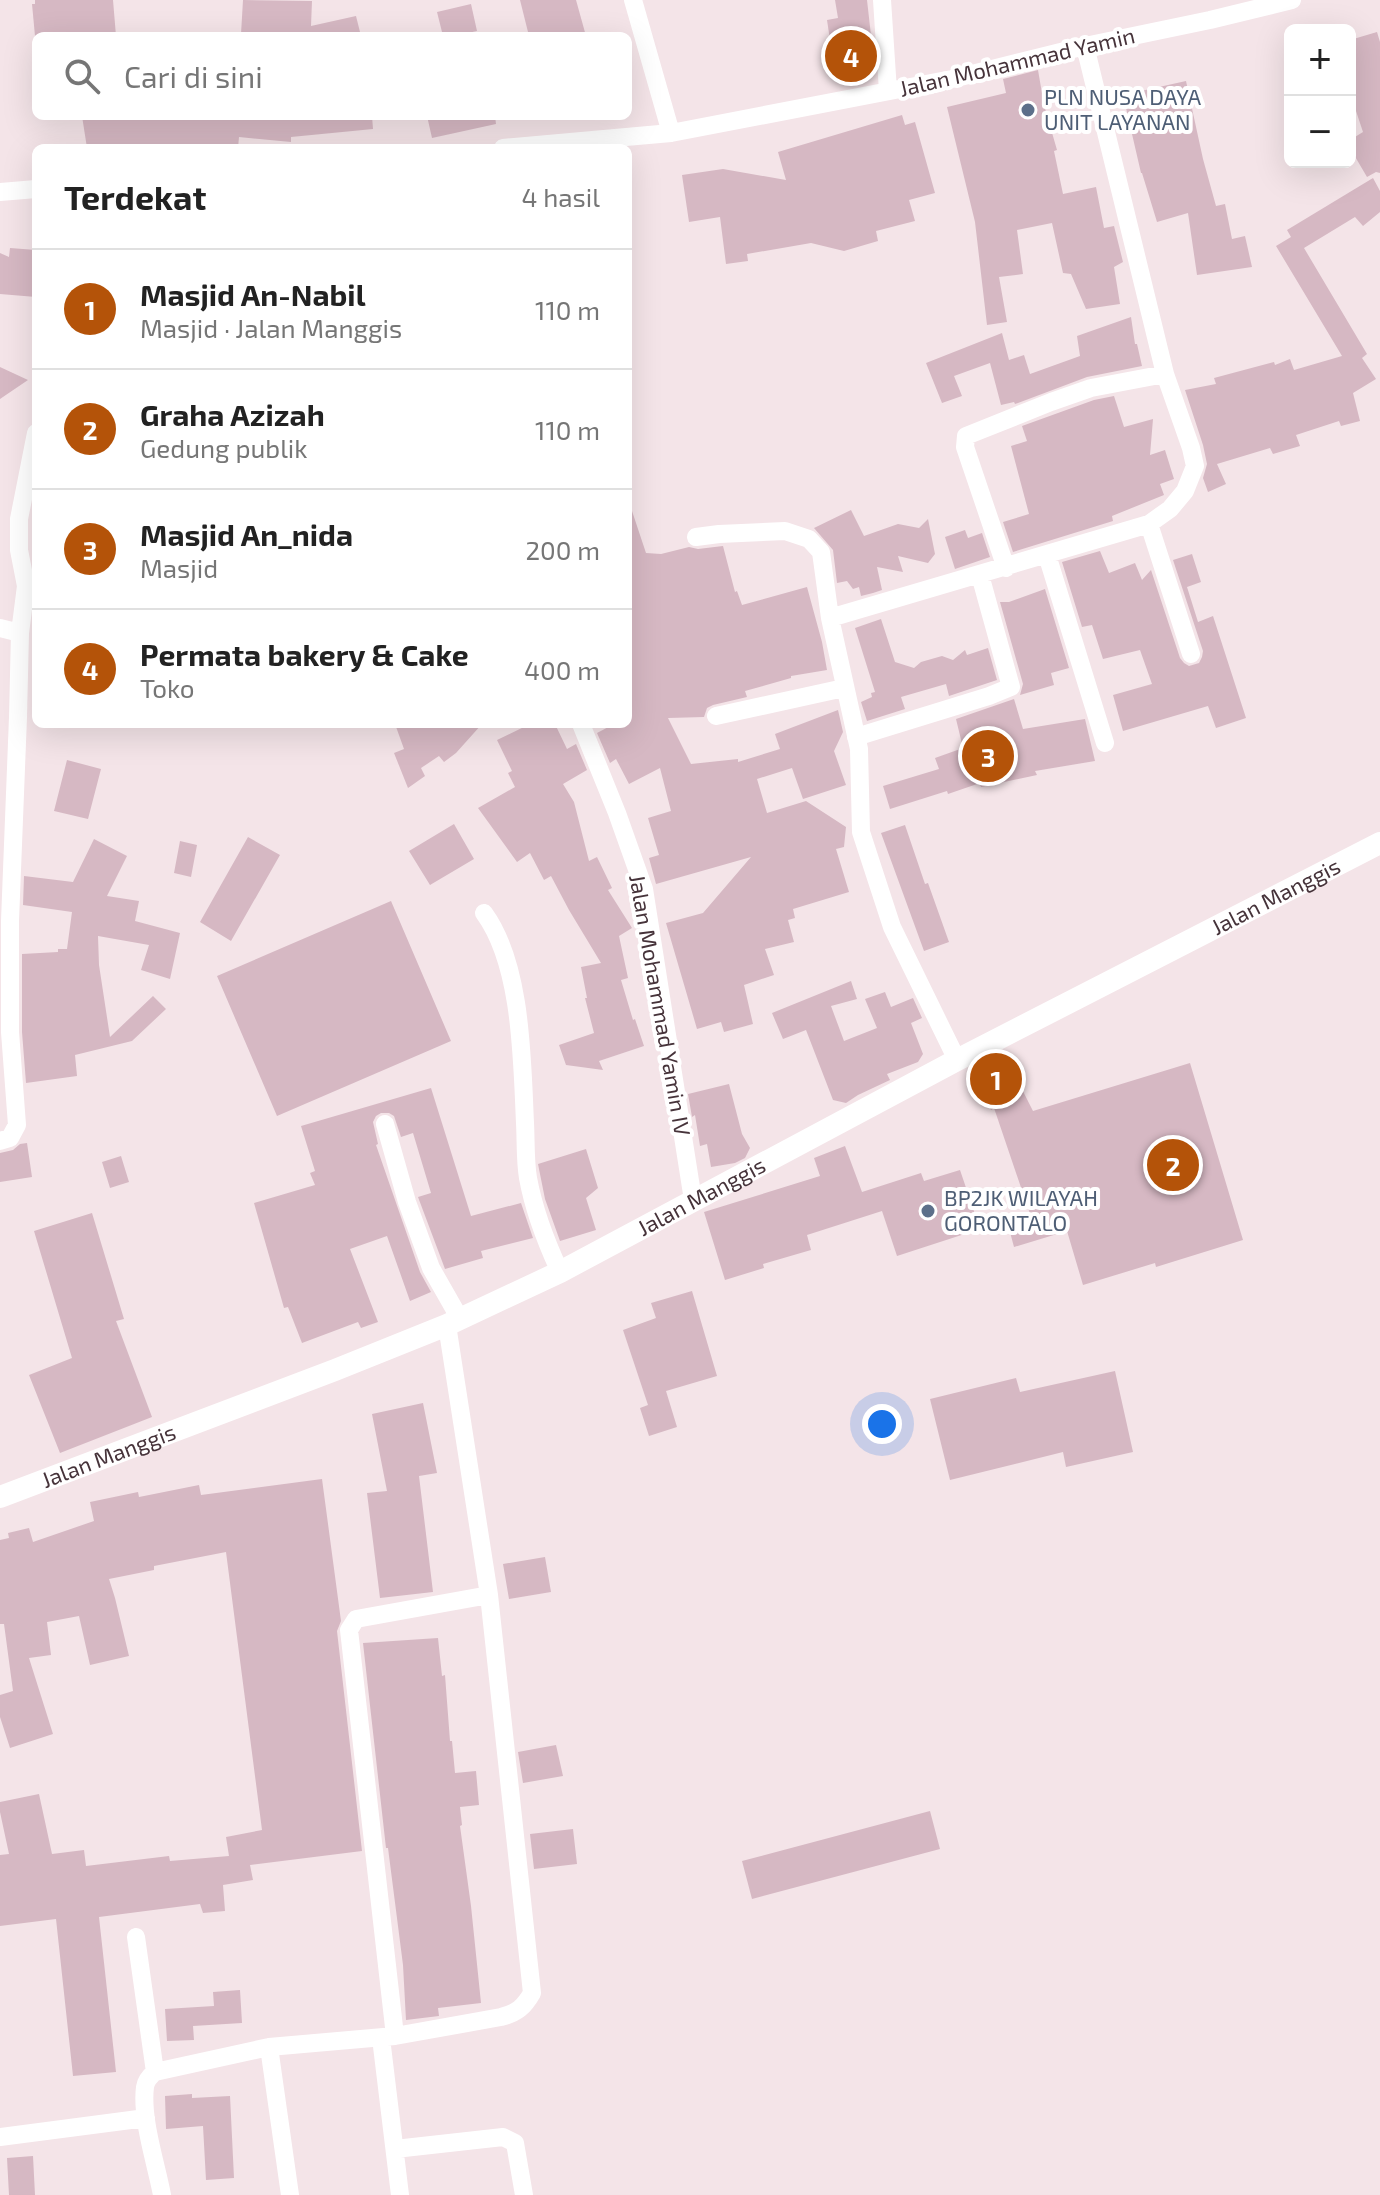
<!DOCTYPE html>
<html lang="id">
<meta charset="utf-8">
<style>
:root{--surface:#fff;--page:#f6f6f6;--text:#222;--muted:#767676;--line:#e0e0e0;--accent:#b45309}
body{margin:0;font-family:"Exo 2",sans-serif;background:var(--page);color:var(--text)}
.controls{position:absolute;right:24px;top:24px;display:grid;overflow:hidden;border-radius:12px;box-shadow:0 8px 32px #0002}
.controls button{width:72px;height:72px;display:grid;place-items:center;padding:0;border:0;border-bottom:2px solid var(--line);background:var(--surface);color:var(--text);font:40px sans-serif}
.you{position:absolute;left:882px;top:1424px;width:28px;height:28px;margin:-20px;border:6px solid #fff;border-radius:50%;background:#1a73e8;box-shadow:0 0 0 12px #1a73e833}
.badge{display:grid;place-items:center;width:52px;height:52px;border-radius:50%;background:var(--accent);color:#fff;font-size:26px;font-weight:700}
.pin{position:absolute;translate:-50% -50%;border:4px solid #fff;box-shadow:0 2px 8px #0006}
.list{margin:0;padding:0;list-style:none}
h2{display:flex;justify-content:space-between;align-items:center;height:104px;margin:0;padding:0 32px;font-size:34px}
h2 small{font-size:26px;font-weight:400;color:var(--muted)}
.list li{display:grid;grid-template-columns:52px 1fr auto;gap:24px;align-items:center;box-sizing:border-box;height:120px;padding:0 32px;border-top:2px solid var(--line)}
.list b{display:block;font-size:30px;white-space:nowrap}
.list p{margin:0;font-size:26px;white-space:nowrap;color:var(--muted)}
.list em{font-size:26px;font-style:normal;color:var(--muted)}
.icon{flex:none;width:44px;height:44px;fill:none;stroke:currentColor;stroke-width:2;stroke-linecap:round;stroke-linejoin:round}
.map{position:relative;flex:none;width:1380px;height:2195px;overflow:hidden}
.search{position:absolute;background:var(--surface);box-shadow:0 8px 32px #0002;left:32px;top:32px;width:600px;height:88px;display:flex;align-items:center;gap:20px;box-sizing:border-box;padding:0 28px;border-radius:12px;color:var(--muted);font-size:30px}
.panel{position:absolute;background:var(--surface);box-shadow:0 8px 32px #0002;left:32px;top:144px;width:600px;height:584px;border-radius:12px}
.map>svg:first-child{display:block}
.building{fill:#d6b8c3}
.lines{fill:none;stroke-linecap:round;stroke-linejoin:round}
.minor{stroke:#fff;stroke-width:18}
.tertiary{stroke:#fff;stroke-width:22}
.service-dot{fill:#5c6f8a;stroke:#fff;stroke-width:3}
.labels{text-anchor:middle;stroke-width:8;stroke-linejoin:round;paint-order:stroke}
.street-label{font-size:22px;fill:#46333a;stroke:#fff}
.service-label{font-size:22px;fill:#4e5e75;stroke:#fff;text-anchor:start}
</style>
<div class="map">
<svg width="1380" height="2195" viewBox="0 0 1380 2195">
<rect width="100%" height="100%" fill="#f4e4e8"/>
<path class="building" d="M35,0H113L116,36H35L32,4H35Z
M243,0L312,1L311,26L356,16L361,36L241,34Z
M520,0H576L586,36H529Z
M835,0H867L875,71L831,78L825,40H830L827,20L838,18Z
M471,4L477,31L454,36H443L437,12Z
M1377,32L1380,42V173L1376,172L1367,177L1350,148V140L1363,132L1350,93V40Z
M1038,70L1044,105L1057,150L1054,151L1063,194L1096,187L1104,228L1114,226L1123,262L1114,267L1120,304L1086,309L1071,274L1063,273L1052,223L1017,230L1023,274L999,277L1007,322L987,325L975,222L947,107L1006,93L1003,79Z
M1186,81L1203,159L1216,206L1225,204L1232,239L1245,236L1252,267L1197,275L1188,213L1157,222L1142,173H1141L1123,95Z
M902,115L905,125L915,122L935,193L909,200L915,221L876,231L878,241L844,251L811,243L747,254L748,261L726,264L720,217L689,222L682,175L723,169L786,180L778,152Z
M82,116H372L373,129L291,137V142L239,137L238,148H87Z
M427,116H495L496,124L432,138Z
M1373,178L1380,191V212L1363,226L1355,217L1304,248L1367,354L1362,358L1376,379L1353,393L1360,421L1341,426L1339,421L1296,435L1300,446L1273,454L1270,448L1217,464L1226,484L1208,492L1203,478L1207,464L1203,445L1185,390L1216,384L1214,378L1274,362L1275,365L1290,359L1294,370L1342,356L1276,246L1291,237L1287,230Z
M10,248L36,250V297L0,294V253L9,257Z
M1131,317L1135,344H1137L1142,366L1087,377L1015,404L1014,402L1001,405L990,363L954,376L962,396L942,403L926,363L1002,333L1009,360L1024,355L1030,374L1080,356L1077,336Z
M0,367L28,380L0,399Z
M1114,396L1124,427L1153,419L1150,455L1165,450L1174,479L1160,484L1164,495L1112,516L1113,521L1013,552L1003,522L1029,514L1011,446L1027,441L1022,426L1094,400Z
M851,510L864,536L898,524L919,528L928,519L935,554L928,563L898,556L903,572L877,567L882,590L873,593L861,596L859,587L853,589L847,581L837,583L833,550L814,528Z
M632,511L646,553L661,554L689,547L698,549L723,546L735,592L737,591L742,605L807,587L822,642L827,670L791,676V678L745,691L747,697L713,705L707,708L704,717L668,718L691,764L738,759V762L780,749L775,734L838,710L843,732L834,751L846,785L803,799L792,768L757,779L767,813L806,801L846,827L844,847L836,849L849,892L793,909L795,918L788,920L794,942L765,949L774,975L744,985L753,1024L724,1032L721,1022L697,1029L666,923L703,913L751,857L656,884L649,858L659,855L648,818L671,811L660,768L629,784L616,759L610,763L597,733L614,724H628V512Z
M965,530L968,538L982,533L990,557L955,569L945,537Z
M1100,551L1109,573L1135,563L1142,580L1151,570L1180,658L1184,663L1189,666L1199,663L1202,657L1203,651L1173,560L1192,554L1201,582L1187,587L1198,622L1213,616L1246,718L1216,728L1208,706L1123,731L1113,695L1152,684L1140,650L1103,659L1092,625L1082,627L1062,562Z
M1045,589L1069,668L1051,673L1054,685L1020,695L1023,684L1000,602H1009Z
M881,619L895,662L914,668L921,662L942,656L953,660L965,650L967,655L988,648L997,680L949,696L946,684L901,697L905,709L867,721L861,702L872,697L871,693L875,692L855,628Z
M1014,699L1023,729L1085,719L1095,761L1035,771L1037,775L981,787L980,783L948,794L947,791L890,809L883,786L939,769L935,758L963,748L956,719Z
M395,724H482L456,753L444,762L439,756L421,768L425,776L408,788L394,753L404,749Z
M530,724H555L567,749L576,744L587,770L563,784L574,802L589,861L597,857L612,888L608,890L632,928L619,936L628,978L621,980L633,1020L635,1019L644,1046L599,1061L603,1070L566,1065L559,1045L594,1033L585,998H587L581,967L601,963L569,910L551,876L544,880L530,853L517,862L478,808L515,787L508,773L512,771L497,740Z
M67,760L101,769L88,819L54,811Z
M454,824L474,859L430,885L409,851Z
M905,825L925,884L928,883L949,942L924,951L881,833Z
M248,837L280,855L231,941L200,922Z
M94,839L127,856L107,896L139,901L135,921L180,933L170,979L141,970L149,945L98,936L99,965L110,1037L153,996L166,1009L132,1041L75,1055L77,1076L26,1083L22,1032V954L58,952V949H67L72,912L23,905L24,876L73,882Z
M180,841L197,845L191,877L174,873Z
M391,901L451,1041L277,1116L217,976Z
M851,981L857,999L831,1006L844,1041L877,1028L865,999L885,992L891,1007L913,998L922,1018L911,1023L923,1054L918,1062L887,1074L890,1080L858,1095L846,1103L833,1100L806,1030L783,1039L772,1013Z
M1003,1052L1033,1111L1190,1063L1243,1240L1156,1267L1155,1263L1083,1285L1067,1231L1014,1247L1007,1221L1030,1214L994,1108L991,1110L971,1069Z
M729,1084L742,1134L750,1148L745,1158L735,1163L711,1167L707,1144L700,1146L695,1115L692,1117L688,1094Z
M431,1088L471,1216L521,1203L533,1238L481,1251L483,1258L445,1269L418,1197L431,1193L413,1133L401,1137L394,1116L389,1113H381L376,1116L373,1122L378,1144L376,1145L420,1272L431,1292L410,1301L387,1236L350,1249L378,1322L361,1328L358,1322L302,1343L288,1307L284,1308L254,1203L315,1185L310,1173L315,1171L301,1126Z
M27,1143L32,1177L0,1182V1153L13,1150L20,1144Z
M845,1146L862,1192L921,1173L924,1181L960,1170L980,1229L897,1256L882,1211L807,1235L811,1250L763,1264L764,1268L725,1280L704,1212L820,1176L814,1158Z
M586,1149L598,1188L586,1198L596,1230L560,1241L545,1199L538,1164Z
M121,1156L129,1182L110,1188L102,1162Z
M92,1213L124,1319L116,1321L152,1417L60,1453L29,1375L72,1358L34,1231Z
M692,1291L717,1376L666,1391L677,1427L649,1436L640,1408L648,1405L623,1330L656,1318L651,1303Z
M1115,1371L1133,1452L1066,1467L1063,1452L950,1480L930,1399L1016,1378L1020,1392Z
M423,1403L437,1473L419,1476L433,1592L380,1598L367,1493L387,1491L372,1414Z
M322,1479L341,1621L337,1631L362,1851L250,1865L253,1880L223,1885L225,1911L203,1913L200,1904L99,1917L116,2072L73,2076L56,1919L0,1926V1855L9,1854L0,1812V1802L39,1794L52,1854L84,1850L86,1866L169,1856L170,1861L229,1856L226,1837L262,1830L226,1552L154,1566V1570L109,1579L115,1598L129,1656L90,1665L79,1616L47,1622L51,1655L29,1658L53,1734L10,1748L0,1717V1695L13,1691L4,1624H0V1540L9,1538L8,1533L29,1528L33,1542L94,1521L90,1502L138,1492L139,1497L199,1485L201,1495Z
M545,1557L551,1592L509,1599L503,1564Z
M438,1638L442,1676L445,1675L450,1741H452L455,1773L476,1771L479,1805L460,1807L462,1825L460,1826L471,1906L481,2003L438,2008L439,2016L406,2020L403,1965L388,1848H386L363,1643Z
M556,1745L563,1776L523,1783L518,1752Z
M930,1811L940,1849L752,1899L742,1861Z
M573,1829L577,1864L534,1869L530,1834Z
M240,1990L242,2023L193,2026L194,2040L167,2041L165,2009L214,2006L213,1992Z
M192,2094V2098L230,2096L234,2178L206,2180L203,2126L166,2129L165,2096Z
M33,2156L35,2195H9L7,2158Z"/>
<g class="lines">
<path class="minor" d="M633,0L671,133
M882,0L888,91
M1085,46L1165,374L1191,448L1195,466L1185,491L1170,509L1149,524L1191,654
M503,148L671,133L952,79L1085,46L1210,20L1292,0
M0,192L36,189
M696,537L719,534L785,531L809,539L821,552L830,618L859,749L861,832L892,927L957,1060
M1047,555L1105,743
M1006,568L965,447L966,436L1051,402L1091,388L1165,374
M830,618L1149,524
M0,628L20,633
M716,716L844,688
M581,724L617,813L644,889L693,1200
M856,737L989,696L1011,687L980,575
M484,913C522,965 522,1060 525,1123C526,1141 525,1160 528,1178C534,1211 546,1242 560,1272
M385,1124L407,1202L431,1268L460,1319
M0,1141L10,1138L17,1125L10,1032V921L18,717L20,633L26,586L19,550V519L36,433
M136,1937L155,2072
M395,2036L349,1630L356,1619L489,1595
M381,2038L400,2195
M269,2047L290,2195
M0,2137L146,2118
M395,2149L503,2137L515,2143L524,2195
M162,2195C156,2163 141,2119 145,2087C146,2080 150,2076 155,2072L269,2047L395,2036L501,2017C517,2013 524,2007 532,1993L489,1595L447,1325"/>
<path class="tertiary" id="s1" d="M0,1497L335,1370L447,1325L560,1272L957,1060L1380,843"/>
</g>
<g class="service-dot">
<circle cx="1028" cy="110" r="8"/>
<circle cx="928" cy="1211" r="8"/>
</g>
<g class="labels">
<g class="street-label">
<text transform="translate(1017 62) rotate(-13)" y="8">Jalan Mohammad Yamin</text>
<text dy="8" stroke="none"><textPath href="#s1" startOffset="1412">Jalan Manggis</textPath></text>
<text transform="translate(660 1005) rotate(80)" y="8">Jalan Mohammad Yamin IV</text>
<text dy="8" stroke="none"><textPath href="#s1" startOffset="764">Jalan Manggis</textPath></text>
<text dy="8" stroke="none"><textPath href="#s1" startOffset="116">Jalan Manggis</textPath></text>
</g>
<g class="service-label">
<text x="1044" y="105">PLN NUSA DAYA<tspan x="1044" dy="25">UNIT LAYANAN</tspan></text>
<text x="944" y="1206">BP2JK WILAYAH<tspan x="944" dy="25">GORONTALO</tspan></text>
</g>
</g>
</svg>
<div class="controls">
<button>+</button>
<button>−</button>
</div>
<div class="you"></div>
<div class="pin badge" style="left:996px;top:1079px">1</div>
<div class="pin badge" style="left:1173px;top:1165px">2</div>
<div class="pin badge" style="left:988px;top:756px">3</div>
<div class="pin badge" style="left:851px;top:56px">4</div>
<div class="search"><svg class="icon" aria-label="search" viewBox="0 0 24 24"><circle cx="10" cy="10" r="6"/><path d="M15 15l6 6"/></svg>Cari di sini</div>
<section class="panel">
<h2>Terdekat<small>4 hasil</small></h2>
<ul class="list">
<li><span class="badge">1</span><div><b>Masjid An-Nabil</b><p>Masjid · Jalan Manggis</p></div><em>110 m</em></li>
<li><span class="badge">2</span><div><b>Graha Azizah</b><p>Gedung publik</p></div><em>110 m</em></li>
<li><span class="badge">3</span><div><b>Masjid An_nida</b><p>Masjid</p></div><em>200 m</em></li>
<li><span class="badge">4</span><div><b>Permata bakery &amp; Cake</b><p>Toko</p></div><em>400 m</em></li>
</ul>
</section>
</div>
